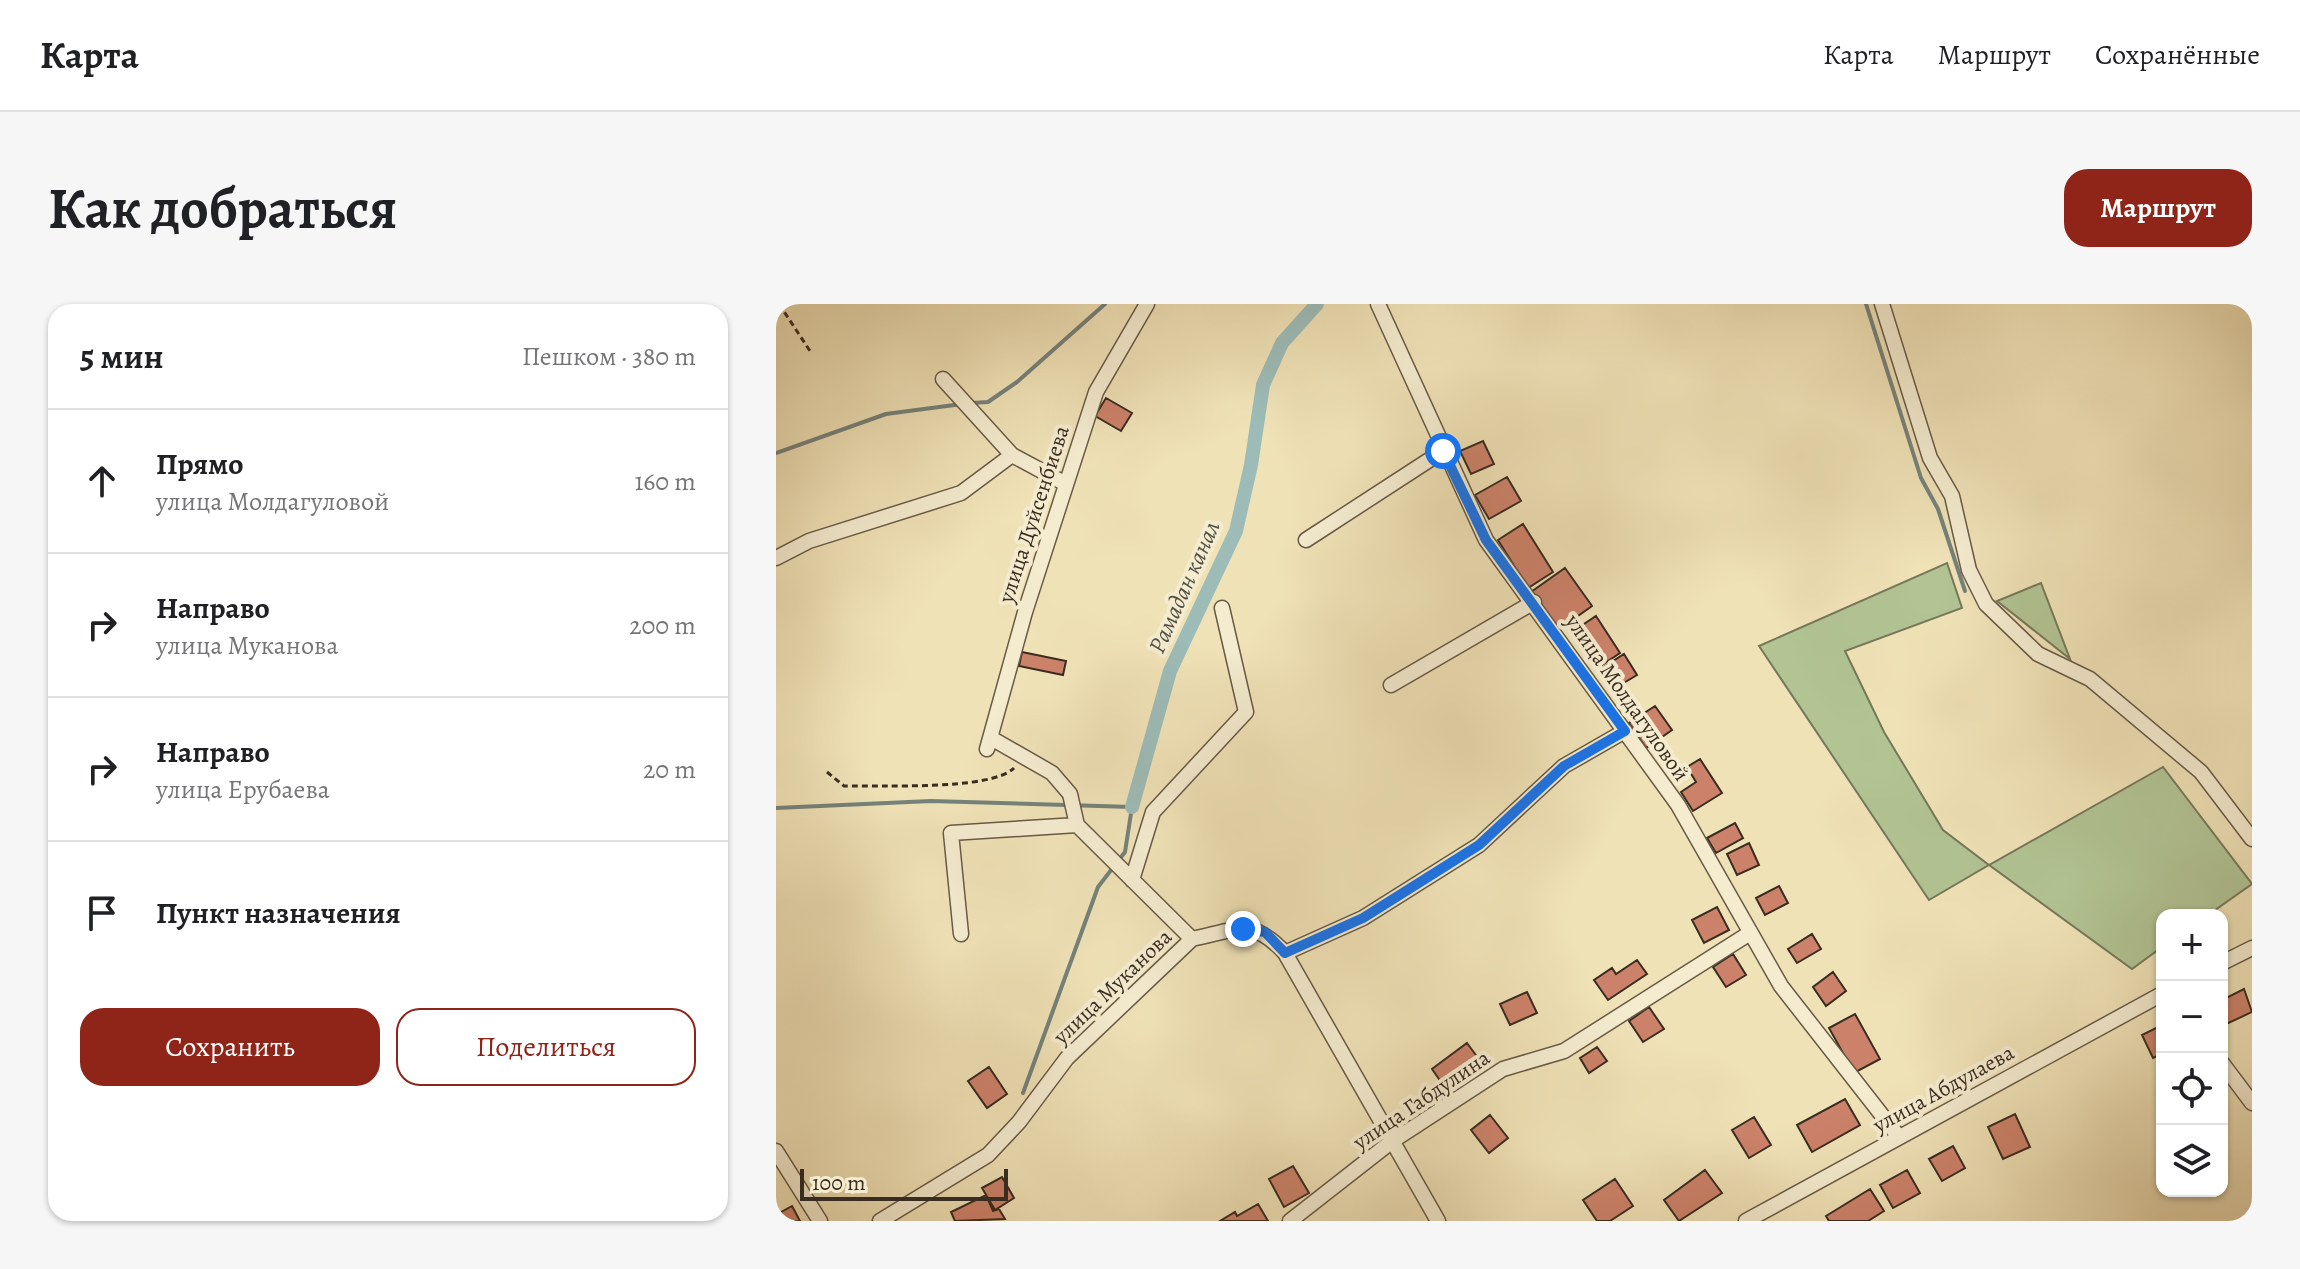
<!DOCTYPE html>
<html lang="ru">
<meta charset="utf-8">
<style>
:root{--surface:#fff;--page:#f6f6f6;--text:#202124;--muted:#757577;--line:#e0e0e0;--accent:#8f2418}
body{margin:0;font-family:Alegreya,serif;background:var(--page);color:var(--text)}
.controls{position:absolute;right:24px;bottom:24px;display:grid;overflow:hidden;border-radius:16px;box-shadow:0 2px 6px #0004}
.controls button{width:72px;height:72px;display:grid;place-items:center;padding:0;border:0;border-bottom:2px solid var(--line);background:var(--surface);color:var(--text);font:40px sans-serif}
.scale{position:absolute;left:24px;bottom:20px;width:208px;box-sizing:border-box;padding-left:8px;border:4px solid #392c20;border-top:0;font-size:22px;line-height:28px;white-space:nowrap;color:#392c20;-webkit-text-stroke:6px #f5ecd0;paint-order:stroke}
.stop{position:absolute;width:24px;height:24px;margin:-18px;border:6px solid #1a73e8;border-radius:50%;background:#fff}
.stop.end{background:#1a73e8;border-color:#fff;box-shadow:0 2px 8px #0008}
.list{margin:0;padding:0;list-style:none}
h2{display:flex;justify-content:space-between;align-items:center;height:104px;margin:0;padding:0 32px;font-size:34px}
h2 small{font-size:26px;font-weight:400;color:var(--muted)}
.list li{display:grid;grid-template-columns:52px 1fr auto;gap:24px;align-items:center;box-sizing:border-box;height:144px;padding:0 32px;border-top:2px solid var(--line)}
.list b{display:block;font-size:30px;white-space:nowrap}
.list p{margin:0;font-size:26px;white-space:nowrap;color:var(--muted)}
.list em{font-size:26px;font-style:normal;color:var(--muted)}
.actions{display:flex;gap:16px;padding:24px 32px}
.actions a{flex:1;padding:18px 0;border:2px solid var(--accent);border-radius:24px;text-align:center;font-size:28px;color:var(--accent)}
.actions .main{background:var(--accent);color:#fff}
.icon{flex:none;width:44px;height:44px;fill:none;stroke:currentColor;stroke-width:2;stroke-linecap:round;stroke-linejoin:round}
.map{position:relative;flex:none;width:1476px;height:917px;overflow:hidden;border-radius:24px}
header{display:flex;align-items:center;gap:48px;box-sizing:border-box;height:112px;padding:0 40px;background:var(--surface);border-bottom:2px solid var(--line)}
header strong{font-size:38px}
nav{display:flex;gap:44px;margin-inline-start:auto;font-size:28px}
.intro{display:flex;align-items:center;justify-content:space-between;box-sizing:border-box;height:192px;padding:0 48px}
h1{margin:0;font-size:56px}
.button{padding:20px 36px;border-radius:24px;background:var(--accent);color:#fff;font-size:28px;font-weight:700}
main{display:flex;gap:48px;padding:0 48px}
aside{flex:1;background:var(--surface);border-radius:24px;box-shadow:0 2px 6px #0004}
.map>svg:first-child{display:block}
.green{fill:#b2c494;stroke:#76785a;stroke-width:2}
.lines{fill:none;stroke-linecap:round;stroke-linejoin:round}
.stream{stroke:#75827b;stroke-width:4}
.canal{stroke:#9dbcb8;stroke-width:14}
.building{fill:#cc826a;stroke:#392c20;stroke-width:2}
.street-casing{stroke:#675a46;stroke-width:17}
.path{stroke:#392c20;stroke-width:3;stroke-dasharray:6 4;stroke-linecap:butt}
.street{stroke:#f5ecd0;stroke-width:14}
.route{stroke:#1a73e8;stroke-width:10}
.labels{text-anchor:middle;stroke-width:8;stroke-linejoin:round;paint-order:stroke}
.street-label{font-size:22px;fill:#392c20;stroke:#f5ecd0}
.water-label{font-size:24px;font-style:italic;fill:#525046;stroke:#f5ecd0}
</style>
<header>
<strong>Карта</strong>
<nav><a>Карта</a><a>Маршрут</a><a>Сохранённые</a></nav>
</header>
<div class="intro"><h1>Как добраться</h1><a class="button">Маршрут</a></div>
<main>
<aside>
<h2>5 мин<small>Пешком · 380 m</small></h2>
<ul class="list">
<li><svg class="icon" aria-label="ahead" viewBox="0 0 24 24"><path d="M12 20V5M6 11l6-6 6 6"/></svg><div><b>Прямо</b><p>улица Молдагуловой</p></div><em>160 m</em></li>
<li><svg class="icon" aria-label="right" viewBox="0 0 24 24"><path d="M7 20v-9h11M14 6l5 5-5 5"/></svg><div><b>Направо</b><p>улица Муканова</p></div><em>200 m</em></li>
<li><svg class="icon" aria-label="right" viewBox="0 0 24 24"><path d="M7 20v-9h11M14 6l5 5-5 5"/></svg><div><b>Направо</b><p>улица Ерубаева</p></div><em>20 m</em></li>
<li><svg class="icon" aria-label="arrive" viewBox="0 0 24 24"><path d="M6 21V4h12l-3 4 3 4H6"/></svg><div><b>Пункт назначения</b></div></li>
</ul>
<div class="actions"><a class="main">Сохранить</a><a>Поделиться</a></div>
</aside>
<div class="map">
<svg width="1476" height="917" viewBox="0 0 1476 917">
<rect width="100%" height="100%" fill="#f0e2b7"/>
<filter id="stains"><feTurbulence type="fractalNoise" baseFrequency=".0025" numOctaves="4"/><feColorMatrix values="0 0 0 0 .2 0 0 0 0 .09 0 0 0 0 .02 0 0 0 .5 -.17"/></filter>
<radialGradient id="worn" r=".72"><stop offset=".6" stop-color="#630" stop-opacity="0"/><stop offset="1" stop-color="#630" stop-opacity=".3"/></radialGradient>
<path class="green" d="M1171,259L1186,304L1069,347L1108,428L1167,526L1213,561L1387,463L1476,580L1432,611H1386V643L1356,665L1213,561L1153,596L983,342Z
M1265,279L1294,355L1221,297Z"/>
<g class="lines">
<path class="stream" d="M1090,0L1145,174L1162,205L1189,287
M195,99L212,98L241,78L329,0
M0,149L110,110L186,100
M0,504L155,497L356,503L349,548L322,583L247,789"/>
<path class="canal" d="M356,503L394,367L460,227L475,161L487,81L506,39L541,0"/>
</g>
<path class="building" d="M330,94L356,109L345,127L319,112Z
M707,137L718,160L695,170L684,147Z
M731,173L745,197L713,215L699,191Z
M747,220L777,268L752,284L722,236Z
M789,264L816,302L782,326L755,288Z
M820,312L844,349L823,363L799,326Z
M246,348L290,357L287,371L243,362Z
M848,350L861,371L836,386L823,366Z
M879,402L896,426L870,444L853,419Z
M924,455L946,489L917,507L905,488L920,478L911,463Z
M959,519L967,534L940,549L931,534Z
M973,539L983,561L961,571L951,550Z
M1003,582L1012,599L989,611L980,594Z
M941,603L953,626L928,639L916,616Z
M1036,630L1045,645L1021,659L1012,645Z
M957,650L970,671L950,683L937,663Z
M861,656L871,670L832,696L818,676L836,664L840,670Z
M1057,668L1070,687L1050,702L1037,683Z
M1468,685L1476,708L1446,722V696Z
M751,688L761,709L734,721L724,700Z
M873,703L888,725L867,738L853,717Z
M1079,710L1104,755L1078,769L1053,724Z
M1386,721V750L1377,754L1366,731Z
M691,739L708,762L672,788L656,765Z
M821,743L831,757L813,769L804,754Z
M213,763L231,790L211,804L192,777Z
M1069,795L1084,821L1036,848L1021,821Z
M1239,810L1254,843L1227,855L1212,823Z
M714,811L732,834L713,849L695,826Z
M978,813L995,841L973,854L956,826Z
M1177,842L1189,864L1166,877L1153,855Z
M517,862L533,889L508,903L493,875Z
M929,866L946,889L903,917L888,896Z
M1131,866L1144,889L1117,904L1104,881Z
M226,873L238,894L219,906L206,884Z
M839,875L857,902L834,917H821L807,896Z
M1094,885L1108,907L1092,917H1053L1050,912Z
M210,891L217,907L223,905L229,915L179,917L175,908Z
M482,900L492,917H444L459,908L461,912Z
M16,902L24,917H1L0,911Z"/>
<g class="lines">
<defs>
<path id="street" d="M602,0L710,236L902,501L1005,682L1123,833
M1106,0L1154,154L1176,192L1193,266L1210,300L1262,350L1314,375L1425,468L1476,535
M167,75L236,151L290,180
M530,236L667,147
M0,254L33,237L185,189L236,151
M615,381L758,298
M211,445L249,308L320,88L371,0
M356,576L377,508L470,408L446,304
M185,630L175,529L301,521
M416,635C460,626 476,613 509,649L662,917
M509,649L587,614L703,541L788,462L849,427
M1446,659L1476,644
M1446,759L1476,799
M0,847L44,917
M104,917L212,851L243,818L291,754L416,635L301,521L294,490L276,469L215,434
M514,917L615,838L727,765L788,747L974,629
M970,917L1386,690"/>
</defs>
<use href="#street" class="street-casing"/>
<path class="path" d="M3,0L36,50
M51,468L68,482C104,481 215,487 238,464"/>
<use href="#street" class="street"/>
</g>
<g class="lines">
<path class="route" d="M467,625L489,628L509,649L587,614L703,541L788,462L849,427L710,236L667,147"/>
</g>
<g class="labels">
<g class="street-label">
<text transform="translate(257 210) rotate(-72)" y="8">улица Дуйсенбиева</text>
<text transform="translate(852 393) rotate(55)" y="8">улица Молдагуловой</text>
<text transform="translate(336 682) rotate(-44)" y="8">улица Муканова</text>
<text transform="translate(1167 784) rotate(-29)" y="8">улица Абдулаева</text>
<text transform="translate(645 795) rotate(-34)" y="8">улица Габдулина</text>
</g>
<g class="water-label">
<text transform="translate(408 283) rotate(-66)" y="8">Рамадан канал</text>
</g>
</g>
<rect width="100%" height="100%" filter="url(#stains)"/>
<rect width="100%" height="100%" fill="url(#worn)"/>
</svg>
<div class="controls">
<button>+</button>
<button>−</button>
<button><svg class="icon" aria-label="locate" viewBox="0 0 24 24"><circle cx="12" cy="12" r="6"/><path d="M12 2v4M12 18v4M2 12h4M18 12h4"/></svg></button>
<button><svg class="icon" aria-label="layers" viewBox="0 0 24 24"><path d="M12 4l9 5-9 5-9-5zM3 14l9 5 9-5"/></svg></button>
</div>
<div class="scale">100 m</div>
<div class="stop" style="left:667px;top:147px"></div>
<div class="stop end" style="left:467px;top:625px"></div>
</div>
</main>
